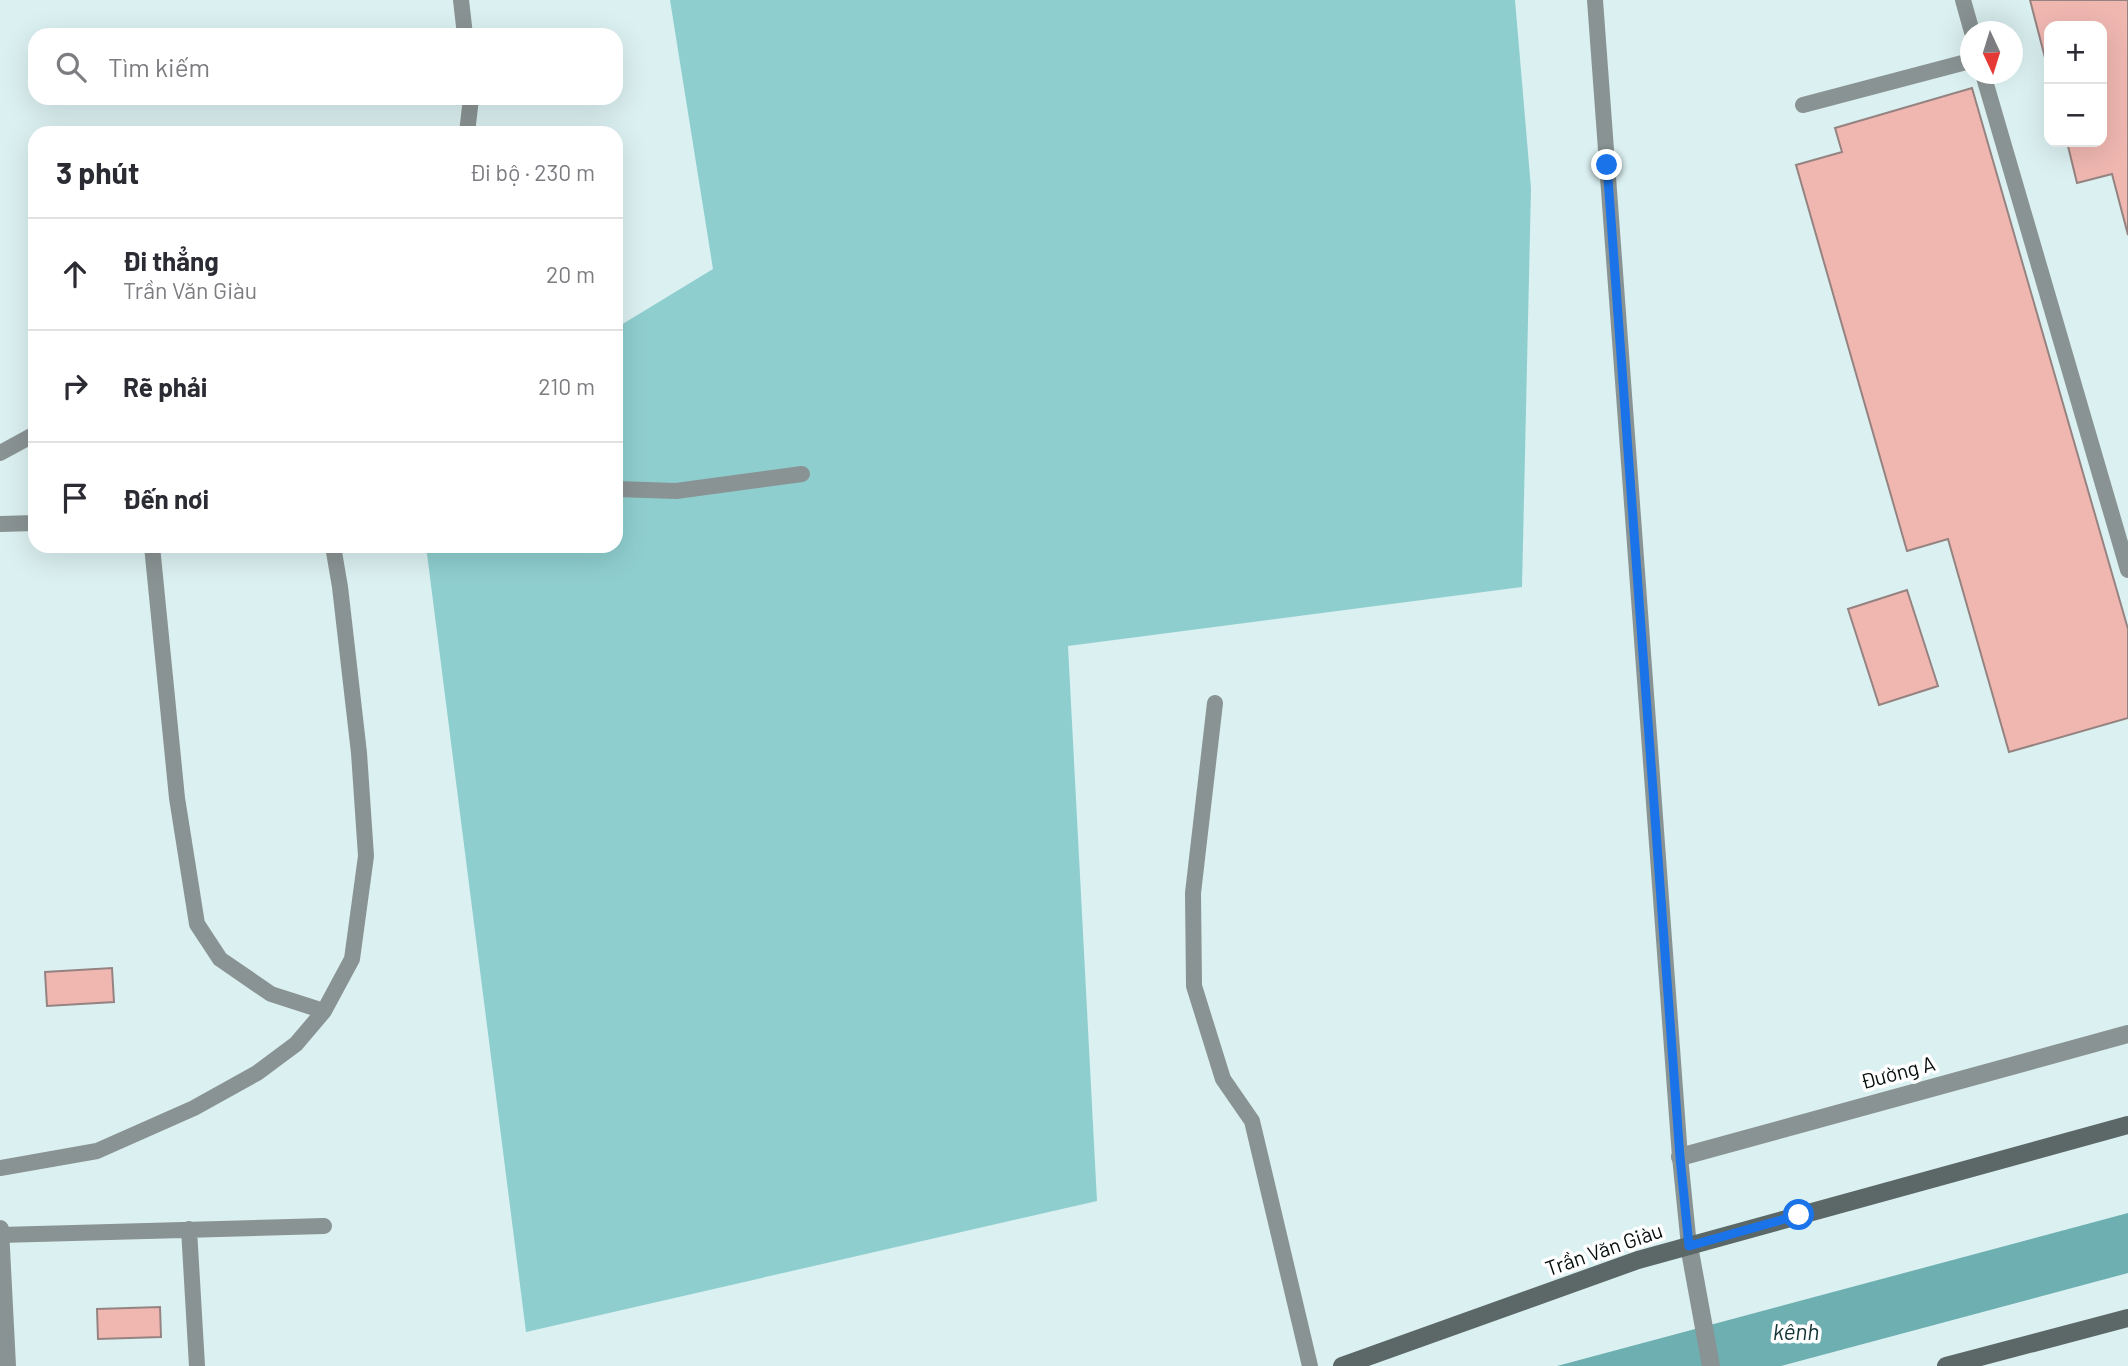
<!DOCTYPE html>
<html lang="vi">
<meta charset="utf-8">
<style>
:root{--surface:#fff;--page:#f2f2f3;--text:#2b2b33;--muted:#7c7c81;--line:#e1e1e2}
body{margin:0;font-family:Barlow,sans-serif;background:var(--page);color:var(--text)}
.controls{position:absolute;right:21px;top:21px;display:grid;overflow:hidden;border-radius:14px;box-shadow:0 7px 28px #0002}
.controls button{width:63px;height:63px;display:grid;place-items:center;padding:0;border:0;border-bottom:2px solid var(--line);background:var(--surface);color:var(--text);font:35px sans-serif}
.compass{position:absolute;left:1960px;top:21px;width:63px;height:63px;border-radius:50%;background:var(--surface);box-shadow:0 7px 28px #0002;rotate:176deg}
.stop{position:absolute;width:21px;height:21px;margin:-16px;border:5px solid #1a73e8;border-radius:50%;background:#fff}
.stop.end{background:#1a73e8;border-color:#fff;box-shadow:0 2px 7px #0008}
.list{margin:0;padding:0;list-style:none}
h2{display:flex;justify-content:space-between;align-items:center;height:91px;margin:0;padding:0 28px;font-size:30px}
h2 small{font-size:23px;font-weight:400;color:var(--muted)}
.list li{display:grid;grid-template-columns:46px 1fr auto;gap:21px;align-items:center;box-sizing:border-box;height:112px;padding:0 28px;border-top:2px solid var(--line)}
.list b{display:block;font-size:26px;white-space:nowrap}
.list p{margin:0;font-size:23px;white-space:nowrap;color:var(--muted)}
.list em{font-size:23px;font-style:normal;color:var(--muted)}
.icon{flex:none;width:38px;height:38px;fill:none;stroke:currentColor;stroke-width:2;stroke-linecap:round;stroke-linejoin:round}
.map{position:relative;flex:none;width:2128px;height:1366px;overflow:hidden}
.search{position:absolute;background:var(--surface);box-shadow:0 7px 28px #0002;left:28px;top:28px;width:595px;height:77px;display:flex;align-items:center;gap:18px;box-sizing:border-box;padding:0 24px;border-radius:21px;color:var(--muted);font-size:26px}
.panel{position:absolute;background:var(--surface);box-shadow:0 7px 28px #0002;left:28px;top:126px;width:595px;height:427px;border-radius:21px}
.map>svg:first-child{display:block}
.green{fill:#8fcecf}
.water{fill:#6eafb1}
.building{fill:#f0b7b1;stroke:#958381;stroke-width:2}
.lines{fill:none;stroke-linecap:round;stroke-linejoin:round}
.service{stroke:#8a9393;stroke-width:16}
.pedestrian{stroke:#8a9393;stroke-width:18}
.minor{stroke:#8a9393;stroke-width:18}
.secondary{stroke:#5c6868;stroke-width:18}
.route{stroke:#1a73e8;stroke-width:9}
.labels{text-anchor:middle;stroke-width:7;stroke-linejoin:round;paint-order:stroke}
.street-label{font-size:21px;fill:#060d0d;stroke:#fff}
.water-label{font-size:23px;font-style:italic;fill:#123334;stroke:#fff}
</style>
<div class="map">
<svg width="2128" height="1366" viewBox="0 0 2128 1366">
<rect width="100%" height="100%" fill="#dbf0f1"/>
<path class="green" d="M670,0H1515L1531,188L1522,587L1068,646L1097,1201L526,1332L426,546H616V328L713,269Z"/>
<path class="water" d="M2128,1213V1273L1781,1366H1557Z"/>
<path class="building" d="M2030,0H2128V235L2112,174L2077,183L2067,142H2102V26H2049V73Z
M1972,88L2128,629V718L2009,752L1948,539L1907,551L1796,165L1842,152L1835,128Z
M1907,590L1938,686L1879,705L1848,609Z
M112,968L114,1002L47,1006L45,972Z
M160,1307L161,1337L98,1339L97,1309Z"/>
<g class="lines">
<path class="service" d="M461,0L465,35
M1595,0L1680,1157L1689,1246
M1963,0L1972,32
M1983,74L2128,570
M1803,105L1970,61
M467,133L471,98
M0,453L35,434
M616,489L676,491L802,474
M0,524L35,523
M152,546L177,798L197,924L220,959L271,994L324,1011
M1215,703L1193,893L1194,986L1223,1079L1252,1121L1310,1366
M0,1168L97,1151L194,1108L257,1073L296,1044L324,1011L352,959L366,856L359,753L340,587L333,546
M189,1229L197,1366
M0,1235L324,1226"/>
<path class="pedestrian" d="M1689,1246L1711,1366"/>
<path class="minor" d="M1680,1157L2128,1034
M0,1229L7,1366"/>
<path class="secondary" d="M1342,1366L1638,1260L2128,1125
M1946,1366L2128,1318"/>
</g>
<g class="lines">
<path class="route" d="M1607,165L1680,1157L1689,1246L1799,1215"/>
</g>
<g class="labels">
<g class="street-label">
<text transform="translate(1898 1073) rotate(-15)" y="7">Đường A</text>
<text transform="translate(1604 1250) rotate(-19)" y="7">Trần Văn Giàu</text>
</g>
<g class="water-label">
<text x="1796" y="1340">kênh</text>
</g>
</g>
</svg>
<div class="controls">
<button>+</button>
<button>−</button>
</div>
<svg class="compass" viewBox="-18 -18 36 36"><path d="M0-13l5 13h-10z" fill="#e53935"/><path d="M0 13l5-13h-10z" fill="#7c7c81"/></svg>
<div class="stop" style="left:1799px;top:1215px"></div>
<div class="stop end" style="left:1607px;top:165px"></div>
<div class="search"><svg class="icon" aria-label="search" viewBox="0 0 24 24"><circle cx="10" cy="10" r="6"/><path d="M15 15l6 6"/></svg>Tìm kiếm</div>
<section class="panel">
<h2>3 phút<small>Đi bộ · 230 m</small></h2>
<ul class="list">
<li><svg class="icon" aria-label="ahead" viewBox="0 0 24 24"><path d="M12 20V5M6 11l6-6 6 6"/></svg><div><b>Đi thẳng</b><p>Trần Văn Giàu</p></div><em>20 m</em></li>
<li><svg class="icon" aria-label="right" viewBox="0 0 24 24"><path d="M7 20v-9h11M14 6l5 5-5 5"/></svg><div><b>Rẽ phải</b></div><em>210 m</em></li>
<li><svg class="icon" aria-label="arrive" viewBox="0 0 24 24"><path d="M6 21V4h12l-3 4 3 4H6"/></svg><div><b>Đến nơi</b></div></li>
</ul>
</section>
</div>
